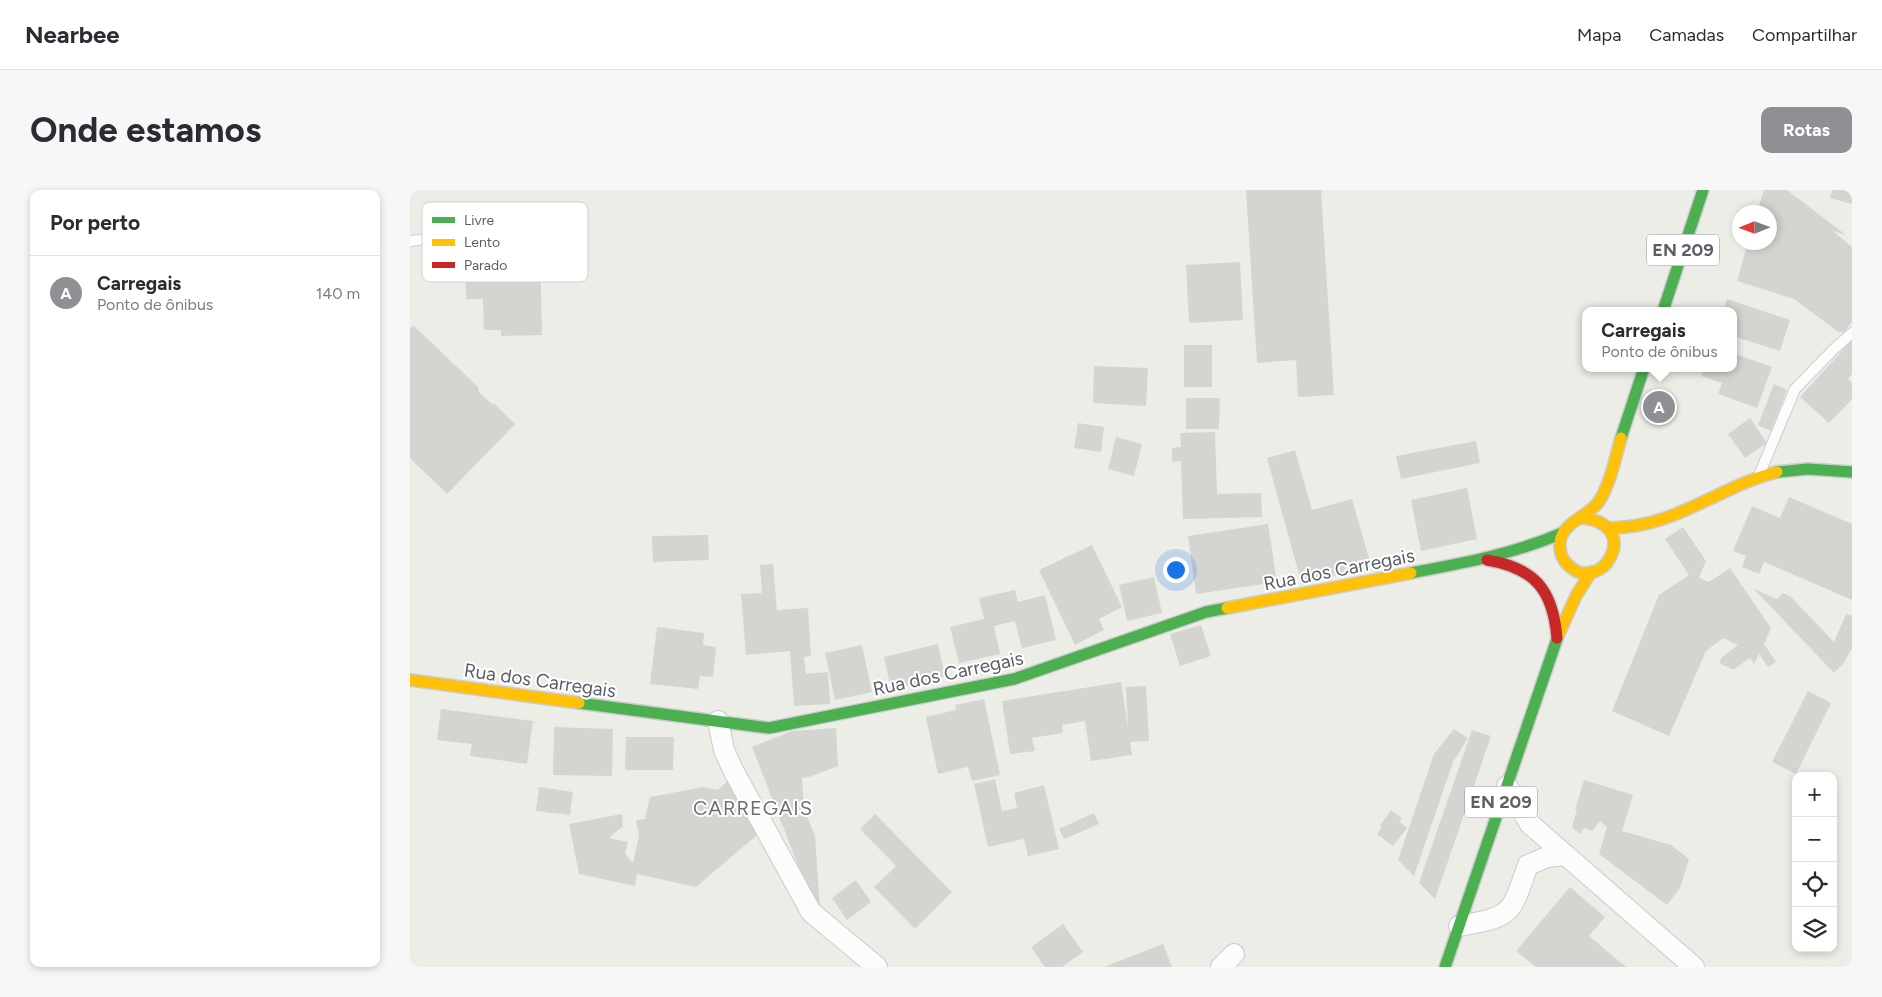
<!DOCTYPE html>
<html lang="pt">
<meta charset="utf-8">
<style>
:root{--surface:#fff;--page:#f7f7f7;--text:#2b2b33;--muted:#7c7c81;--line:#e1e1e2;--accent:#8f9094}
body{margin:0;font-family:Figtree,sans-serif;background:var(--page);color:var(--text)}
.controls{position:absolute;right:15px;bottom:15px;display:grid;overflow:hidden;border-radius:10px;box-shadow:0 2px 8px #0003}
.controls button{width:45px;height:45px;display:grid;place-items:center;padding:0;border:0;border-bottom:1px solid var(--line);background:var(--surface);color:var(--text);font:25px sans-serif}
.compass{position:absolute;left:1322px;top:15px;width:45px;height:45px;border-radius:50%;background:var(--surface);box-shadow:0 2px 8px #0003;rotate:269deg}
.you{position:absolute;left:765px;top:379px;width:18px;height:18px;margin:-12px;border:4px solid #fff;border-radius:50%;background:#1a73e8;box-shadow:0 0 0 8px #1a73e833}
.badge{display:grid;place-items:center;width:32px;height:32px;border-radius:50%;background:var(--accent);color:#fff;font-size:16px;font-weight:700}
.pin{position:absolute;translate:-50% -50%;border:2px solid #fff;box-shadow:0 1px 5px #0006}
.popup{position:absolute;left:1172px;top:117px;width:155px;height:65px;box-sizing:border-box;display:grid;place-content:center;border-radius:10px;background:var(--surface);filter:drop-shadow(0 1px 4px #0005);font-size:16px;white-space:nowrap;color:var(--muted)}
.popup b{font-size:19px;color:var(--text)}
.popup::after{content:'';position:absolute;left:50%;top:100%;margin-left:-10px;border:10px solid transparent;border-top-color:var(--surface)}
.list{margin:0;padding:0;list-style:none}
h2{display:flex;justify-content:space-between;align-items:center;height:65px;margin:0;padding:0 20px;font-size:21px}
h2 small{font-size:16px;font-weight:400;color:var(--muted)}
.list li{display:grid;grid-template-columns:32px 1fr auto;gap:15px;align-items:center;box-sizing:border-box;height:75px;padding:0 20px;border-top:1px solid var(--line)}
.list b{display:block;font-size:19px;white-space:nowrap}
.list p{margin:0;font-size:16px;white-space:nowrap;color:var(--muted)}
.list em{font-size:16px;font-style:normal;color:var(--muted)}
.icon{flex:none;width:28px;height:28px;fill:none;stroke:currentColor;stroke-width:2;stroke-linecap:round;stroke-linejoin:round}
.map{position:relative;flex:none;width:1442px;height:777px;overflow:hidden;border-radius:10px}
header{display:flex;align-items:center;gap:30px;box-sizing:border-box;height:70px;padding:0 25px;background:var(--surface);border-bottom:1px solid var(--line)}
header strong{font-size:24px}
nav{display:flex;gap:28px;margin-inline-start:auto;font-size:18px}
.intro{display:flex;align-items:center;justify-content:space-between;box-sizing:border-box;height:120px;padding:0 30px}
h1{margin:0;font-size:35px}
.button{padding:12px 22px;border-radius:10px;background:var(--accent);color:#fff;font-size:18px;font-weight:700}
main{display:flex;gap:30px;padding:0 30px}
aside{flex:1;background:var(--surface);border-radius:10px;box-shadow:0 2px 8px #0003}
.map>svg:first-child{display:block}
.building{fill:#d4d4d0}
.lines{fill:none;stroke-linecap:round;stroke-linejoin:round}
.lane-casing{stroke:#cbcbcb;stroke-width:12}
.street-casing{stroke:#cbcbcb;stroke-width:22}
.fast-casing{stroke:#cbcbcc;stroke-width:14}
.slow-casing{stroke:#cbcbcc;stroke-width:14}
.jam-casing{stroke:#cbcbcc;stroke-width:14}
.lane{stroke:#fcfcfc;stroke-width:10}
.street{stroke:#fcfcfc;stroke-width:20}
.fast{stroke:#4caf50;stroke-width:11}
.slow{stroke:#ffc107;stroke-width:11}
.jam{stroke:#c62828;stroke-width:11}
.labels{text-anchor:middle;stroke-width:4;stroke-linejoin:round;paint-order:stroke}
.shield{fill:#fff;stroke:#8d8e94;stroke-width:1}
.shield-label{font-size:18px;font-weight:bold;fill:#5c5e66}
.street-label{font-size:19px;fill:#5c5e66;stroke:#fff}
.neighbourhood-label{font-size:20px;letter-spacing:1px;fill:#6d6f78;stroke:#fff}
.key{fill:#fff;stroke:#cecfd1;stroke-width:1}
.key-label{font-size:14px;fill:#5c5e66}
</style>
<header>
<strong>Nearbee</strong>
<nav><a>Mapa</a><a>Camadas</a><a>Compartilhar</a></nav>
</header>
<div class="intro"><h1>Onde estamos</h1><a class="button">Rotas</a></div>
<main>
<aside>
<h2>Por perto<small></small></h2>
<ul class="list">
<li><span class="badge">A</span><div><b>Carregais</b><p>Ponto de ônibus</p></div><em>140 m</em></li>
</ul>
</aside>
<div class="map">
<svg width="1442" height="777" viewBox="0 0 1442 777">
<rect width="100%" height="100%" fill="#edede8"/>
<path class="building" d="M836,0H911L924,205L888,207L886,170L847,173Z
M1354,0H1377L1436,45L1423,41L1442,57V132L1434,143L1427,141L1384,109L1327,91L1338,52H1360V22H1347Z
M1422,0H1442V14L1420,8Z
M130,56L132,145L91,146V140H74L73,109H56L55,58Z
M830,72L833,130L779,133L776,75Z
M1317,109L1380,130L1370,161L1323,146V121H1313Z
M4,136L68,197L69,202L84,216L83,212L105,234L37,304L0,268V138Z
M1442,150V184L1438,189L1442,193V209L1419,233L1390,207Z
M774,155H802V197H774Z
M1323,163L1362,177L1347,218L1308,204L1312,193L1291,186L1294,178H1323Z
M684,176L738,178L736,216L683,213Z
M1364,194L1377,200L1361,241L1348,235Z
M776,208H810L809,239H776Z
M1340,228L1357,253L1335,268L1318,244Z
M668,233L694,237L691,262L664,258Z
M805,242L807,304L851,303L852,327L773,329L771,271L762,272V258L771,257L770,243Z
M706,247L732,254L724,286L698,279Z
M1066,251L1070,273L991,289L986,266Z
M885,260L902,320L942,309L961,375L892,395L857,268Z
M1057,298L1067,349L1011,361L1001,310Z
M1379,307L1442,334V410L1354,372L1349,384L1332,377L1336,366L1323,361L1342,316L1370,328Z
M858,334L867,392L786,404L778,346Z
M1273,337L1296,371L1289,388L1299,392L1320,378L1361,438L1354,454L1366,472L1358,477L1349,464L1344,474L1340,468L1323,480L1309,473L1312,467L1328,455L1313,448L1296,461L1259,546L1202,521L1249,405L1279,385L1255,349Z
M298,345L299,370L243,372L242,346Z
M682,355L712,417L689,429L694,440L665,455L629,380Z
M363,374L367,420L398,418L401,466L394,467L396,484L418,482L420,514L384,516L380,461L336,465L331,404L352,403L350,375Z
M744,387L752,423L717,431L709,395Z
M1344,399L1367,409L1373,403L1381,407L1424,452L1436,424L1442,426V458L1433,474L1424,483Z
M605,400L608,412L635,405L646,450L612,458L605,431L584,436L590,464L549,473L540,437L574,429L569,408Z
M791,435L801,466L770,476L760,444Z
M247,437L294,443L293,455L306,457L303,487L290,486L288,499L240,494Z
M528,454L535,486L481,499L474,467Z
M452,455L462,502L425,510L415,463Z
M711,492L718,537L716,497L736,496L739,551L720,552L722,565L681,571L675,531L652,535L653,543L622,548L625,561L600,564L592,511Z
M1398,501L1421,513L1386,584L1362,572Z
M574,509L590,585L562,591L558,577L528,584L516,527L546,520L545,515Z
M31,519L123,531L117,574L60,566L62,554L27,550Z
M144,537L203,539L202,586L143,585Z
M426,538L428,576L399,587L392,588L394,619L405,646L411,734L342,557L382,541Z
M1044,539L1058,548L1043,572L1004,686L988,670L1024,564Z
M1062,540L1081,546L1025,709L1009,693Z
M216,547H264L263,580H215Z
M585,589L592,621L607,618L604,603L634,595L649,659L618,666L614,649L578,657L564,594Z
M319,590L353,640L286,697L227,684L225,696L169,684L159,634L212,624L213,636L199,648L218,652L215,664L223,673L229,645L226,630L235,629L240,607L294,597L308,600Z
M1174,590L1223,605L1212,641L1261,655L1279,669L1270,698L1257,715L1189,664L1197,637L1190,631L1182,641L1174,638L1170,644L1162,637L1167,620H1165Z
M129,597L163,602L160,625L126,621Z
M981,620L992,629L990,632L997,638L983,656L967,644L972,637L970,636Z
M684,623L689,634L654,649L649,639Z
M465,624L542,702L505,739L464,697L486,676L450,639Z
M446,690L461,712L437,730L422,708Z
M1160,697L1195,727L1179,746L1216,777H1126L1106,761Z
M653,734L673,762L652,777H635L621,757Z
M753,754L762,777H694Z"/>
<g class="lines">
<defs>
<path id="lane" d="M0,51L160,33
M1350,283L1385,199L1424,159L1442,143"/>
<path id="street" d="M308,531L314,560L323,580L401,722L467,777
M1097,596L1120,634L1284,777
M1049,736C1103,726 1100,726 1118,675L1137,667L1156,665
M811,777L824,764"/>
<path id="fast" d="M1253,121L1293,0
M1211,248L1234,178
M1367,282L1398,279L1442,282
M1001,383C1053,373 1104,364 1152,343
M169,513L359,538L604,489L796,422L817,418
M1035,777L1148,446"/>
<path id="slow" d="M1172,328C1235,334 1191,409 1157,374C1153,370 1150,363 1150,357C1148,332 1179,328 1190,310C1201,291 1205,269 1211,248
M1198,338C1266,338 1305,298 1367,282
M817,418L1001,383
M1148,446L1166,406L1181,382
M0,490L169,513"/>
<path id="jam" d="M1077,370C1125,378 1143,400 1147,448"/>
</defs>
<use href="#lane" class="lane-casing"/>
<use href="#street" class="street-casing"/>
<use href="#fast" class="fast-casing"/>
<use href="#slow" class="slow-casing"/>
<use href="#jam" class="jam-casing"/>
<use href="#lane" class="lane"/>
<use href="#street" class="street"/>
<use href="#fast" class="fast"/>
<use href="#slow" class="slow"/>
<use href="#jam" class="jam"/>
</g>
<g class="labels">
<g class="shield">
<rect x="1237" y="44.5" width="72" height="31" rx="4"/>
<rect x="1055" y="596.5" width="72" height="31" rx="4"/>
</g>
<g class="shield-label">
<text x="1273" y="66">EN 209</text>
<text x="1091" y="618">EN 209</text>
</g>
<g class="street-label">
<text transform="translate(929 379) rotate(-11)" y="7">Rua dos Carregais</text>
<text transform="translate(538 483) rotate(-12)" y="7">Rua dos Carregais</text>
<text transform="translate(130 490) rotate(8)" y="7">Rua dos Carregais</text>
</g>
<g class="neighbourhood-label">
<text x="343" y="625">CARREGAIS</text>
</g>
</g>
<rect x="12" y="12" width="166" height="80" rx="8" class="key"/>
<rect x="22" y="27" width="23" height="6" fill="#4caf50"/>
<rect x="22" y="49" width="23" height="7" fill="#ffc107"/>
<rect x="22" y="72" width="23" height="6" fill="#c62828"/>
<g class="key-label">
<text x="54" y="35">Livre</text>
<text x="54" y="57">Lento</text>
<text x="54" y="80">Parado</text>
</g>
</svg>
<div class="controls">
<button>+</button>
<button>−</button>
<button><svg class="icon" aria-label="locate" viewBox="0 0 24 24"><circle cx="12" cy="12" r="6"/><path d="M12 2v4M12 18v4M2 12h4M18 12h4"/></svg></button>
<button><svg class="icon" aria-label="layers" viewBox="0 0 24 24"><path d="M12 4l9 5-9 5-9-5zM3 14l9 5 9-5"/></svg></button>
</div>
<svg class="compass" viewBox="-18 -18 36 36"><path d="M0-13l5 13h-10z" fill="#e53935"/><path d="M0 13l5-13h-10z" fill="#7c7c81"/></svg>
<div class="you"></div>
<div class="pin badge" style="left:1249px;top:217px">A</div>
<div class="popup"><b>Carregais</b>Ponto de ônibus</div>
</div>
</main>
